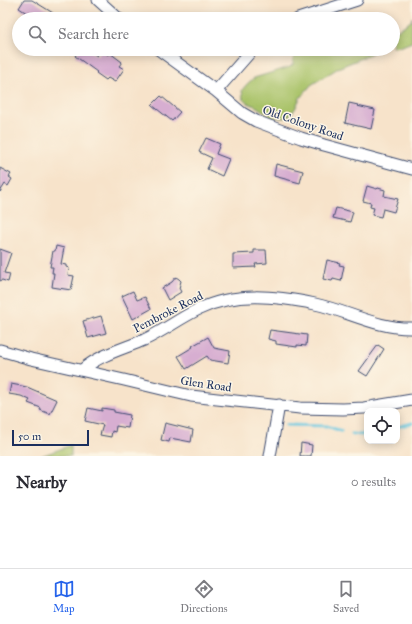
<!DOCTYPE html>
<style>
:root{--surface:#fff;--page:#f7f7f7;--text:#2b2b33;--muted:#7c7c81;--line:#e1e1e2;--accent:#2563eb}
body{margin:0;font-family:"IM FELL Great Primer",serif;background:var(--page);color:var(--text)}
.controls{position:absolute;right:12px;bottom:12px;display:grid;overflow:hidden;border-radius:8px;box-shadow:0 2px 10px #0003}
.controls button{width:36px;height:36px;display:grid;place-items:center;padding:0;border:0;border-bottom:1px solid var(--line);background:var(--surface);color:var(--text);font:20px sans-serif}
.scale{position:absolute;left:12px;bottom:10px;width:77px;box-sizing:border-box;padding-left:4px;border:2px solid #1b2f5e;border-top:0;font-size:11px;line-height:14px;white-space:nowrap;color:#1b2f5e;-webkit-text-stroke:3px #fcf5e5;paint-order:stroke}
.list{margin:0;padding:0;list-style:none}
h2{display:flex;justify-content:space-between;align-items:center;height:52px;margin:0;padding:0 16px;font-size:17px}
h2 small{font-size:13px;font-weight:400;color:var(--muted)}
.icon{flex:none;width:22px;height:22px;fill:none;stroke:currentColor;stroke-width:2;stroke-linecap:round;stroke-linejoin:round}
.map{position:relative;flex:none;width:412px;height:456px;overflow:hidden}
.search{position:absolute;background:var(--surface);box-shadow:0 2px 10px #0003;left:12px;right:12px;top:12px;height:44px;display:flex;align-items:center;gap:10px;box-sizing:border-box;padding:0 14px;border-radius:22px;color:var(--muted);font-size:15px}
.sheet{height:112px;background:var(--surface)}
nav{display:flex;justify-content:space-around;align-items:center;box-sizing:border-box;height:56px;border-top:1px solid var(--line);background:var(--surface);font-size:11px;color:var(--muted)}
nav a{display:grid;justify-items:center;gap:2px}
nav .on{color:var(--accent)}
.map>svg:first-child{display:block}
.green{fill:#a8c268;stroke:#627863}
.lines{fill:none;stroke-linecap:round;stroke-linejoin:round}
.stream{stroke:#62c6e0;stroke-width:3}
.building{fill:#d7aed1}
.minor-casing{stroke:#3c4a6e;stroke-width:13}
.minor{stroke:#fff;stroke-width:11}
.labels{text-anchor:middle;stroke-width:3;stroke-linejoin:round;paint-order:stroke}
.street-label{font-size:12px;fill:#1b2f5e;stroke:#fcf5e5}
</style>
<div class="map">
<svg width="412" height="456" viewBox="0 0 412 456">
<rect width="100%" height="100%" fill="#fcf5e5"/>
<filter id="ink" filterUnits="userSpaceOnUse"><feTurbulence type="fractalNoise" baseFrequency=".025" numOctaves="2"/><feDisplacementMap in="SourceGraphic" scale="8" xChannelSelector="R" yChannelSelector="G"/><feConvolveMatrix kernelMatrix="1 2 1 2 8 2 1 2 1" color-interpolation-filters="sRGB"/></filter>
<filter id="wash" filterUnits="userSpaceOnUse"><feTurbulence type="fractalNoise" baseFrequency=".012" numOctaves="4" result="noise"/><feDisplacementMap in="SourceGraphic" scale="16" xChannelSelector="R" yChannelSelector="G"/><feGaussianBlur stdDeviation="0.9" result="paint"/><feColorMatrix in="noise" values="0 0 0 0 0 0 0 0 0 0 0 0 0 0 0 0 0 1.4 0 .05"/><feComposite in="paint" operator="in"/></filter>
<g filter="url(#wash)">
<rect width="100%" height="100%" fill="#f7e3ca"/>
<path class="green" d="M412,17V42L402,46L393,47V31L399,29L411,21Z
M294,49H380L362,58L340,67L311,85L300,98L295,109L290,115L285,118L272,117L257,107L246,102L243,99L242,90L247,84L254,78L290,67L293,64Z
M71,445V456H41Z"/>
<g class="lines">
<path class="stream" d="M286,425L327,426L341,431
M397,427L412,423
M352,434L362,435L367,431"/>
</g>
<g id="blocks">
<path class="building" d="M24,0H32L53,13L49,19H36L19,8Z
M80,49H87L97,56L101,50L108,55L110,53L122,62L119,66L124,69L115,82L108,78L106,80L96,73L97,72L75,56Z
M161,96L180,112L172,121L152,105Z
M349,103L358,105L357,106L375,110L371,129L345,123Z
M206,138L220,144L216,154L229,159L222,176L207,169L212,158L199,152Z
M276,164L303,171L300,183L274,176Z
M0,168L11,174L9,177L12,179L8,186L5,184L0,192Z
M367,186L377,189L378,188L385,190L384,196L398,199L394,212L383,209L381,217L372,215L374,208L370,207L371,203L363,201Z
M336,208L353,212L350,222L333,218Z
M56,246L64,248L61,264L66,265V267L69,268L68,275L74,276L71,290L52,287L54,273H52L53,267H50L53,251H55Z
M0,249L11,253L4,273L10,274L8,282L2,280L0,281Z
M254,250H266L267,263L255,264L256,267L233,268V254L254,253Z
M327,260L340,263L339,265L344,266L341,281L333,279L332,281L323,279Z
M176,277L179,279L181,281L179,288L181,292L168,300L162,288L172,282Z
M133,291L137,300L145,297L151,309L133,319L122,296Z
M101,316L106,333L88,338L83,321Z
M270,330L307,335L306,346L297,345V347L276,344V341L268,339Z
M208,337L214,348L230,351L228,363L210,360L207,356L186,369L178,356L193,347L192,346Z
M378,345L384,349L367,376L359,371Z
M11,384L27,387L57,400L50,414L40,410L41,408L28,403L30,400L21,396L9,394Z
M88,408L102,411V408L114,410V412L130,415L128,428L116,426L115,432L112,431L111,437L100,435L103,425L85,421Z
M165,423L193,430L191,442L170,438L169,442L161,440Z
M301,443L312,445L311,456H300Z"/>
</g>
</g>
<g filter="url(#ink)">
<use href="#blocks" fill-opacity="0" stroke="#3c4a6e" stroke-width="1"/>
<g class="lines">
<defs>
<path id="minor" d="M98,0L119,19
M298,19L357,0
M158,49L216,91L242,113L256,121L301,138L324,145L412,169
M216,91L253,49
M0,350L31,359L124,380L174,392L191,396L217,399L300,408L343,409L364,408L412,400
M82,370C99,355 123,349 144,340C163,331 179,319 197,310C235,291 275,296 315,304C348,311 378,329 412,328
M270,456L279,405"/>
</defs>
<use href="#minor" class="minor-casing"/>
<use href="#minor" class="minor"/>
</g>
</g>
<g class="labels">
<g class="street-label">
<text transform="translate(303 123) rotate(19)" y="4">Old Colony Road</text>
<text transform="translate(168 312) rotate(-27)" y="4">Pembroke Road</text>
<text transform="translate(206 384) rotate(8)" y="4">Glen Road</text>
</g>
</g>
</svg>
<div class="controls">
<button><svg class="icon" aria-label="locate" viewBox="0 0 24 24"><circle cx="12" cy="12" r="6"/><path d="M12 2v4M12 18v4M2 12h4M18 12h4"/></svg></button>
</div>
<div class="scale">50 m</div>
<div class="search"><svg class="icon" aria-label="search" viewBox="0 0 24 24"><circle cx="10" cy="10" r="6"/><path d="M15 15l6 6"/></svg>Search here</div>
</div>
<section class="sheet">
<h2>Nearby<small>0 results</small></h2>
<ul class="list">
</ul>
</section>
<nav>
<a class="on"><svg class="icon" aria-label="map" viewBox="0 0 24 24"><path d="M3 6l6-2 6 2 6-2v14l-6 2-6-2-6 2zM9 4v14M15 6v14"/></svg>Map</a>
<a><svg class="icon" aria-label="directions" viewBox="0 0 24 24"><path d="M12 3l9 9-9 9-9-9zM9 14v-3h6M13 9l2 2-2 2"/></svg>Directions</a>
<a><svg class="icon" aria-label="saved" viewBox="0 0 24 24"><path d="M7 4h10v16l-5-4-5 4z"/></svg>Saved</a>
</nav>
